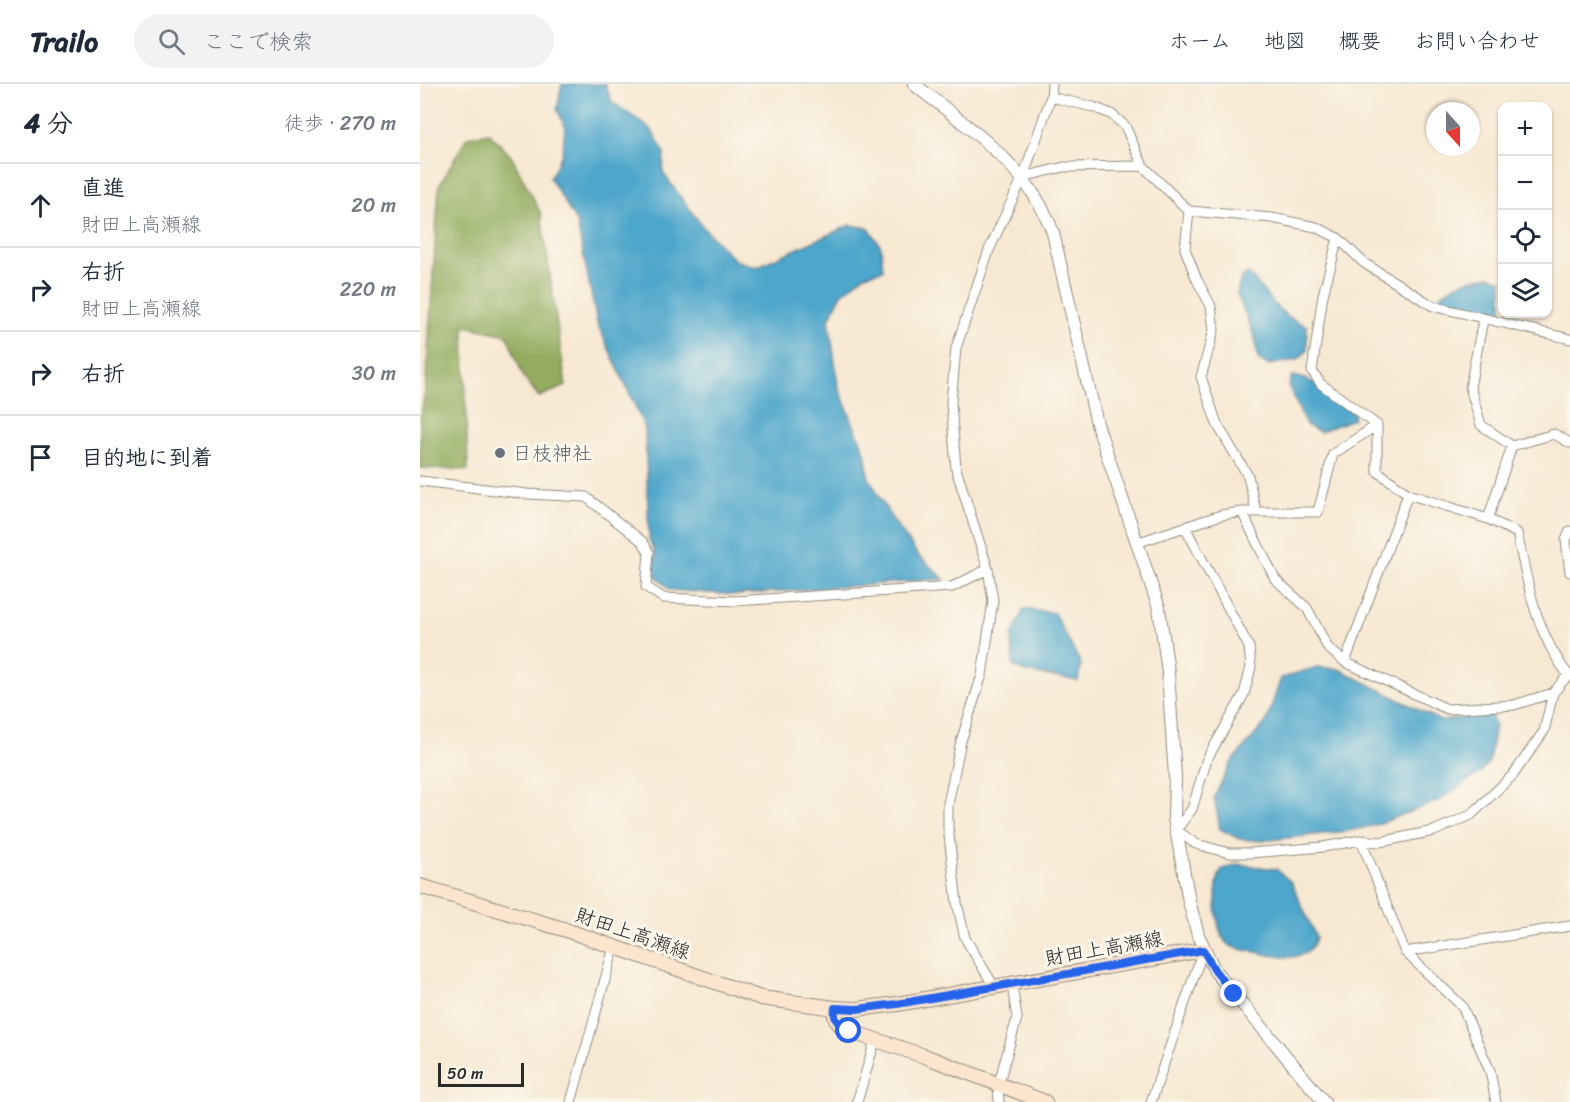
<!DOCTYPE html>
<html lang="ja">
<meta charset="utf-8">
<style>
:root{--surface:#fff;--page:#f2f2f3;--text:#1f2937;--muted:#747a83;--line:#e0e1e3}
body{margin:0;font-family:Sriracha,"Klee One",sans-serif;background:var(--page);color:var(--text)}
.controls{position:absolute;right:18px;top:18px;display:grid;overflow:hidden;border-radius:12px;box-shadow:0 2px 4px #0004}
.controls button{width:54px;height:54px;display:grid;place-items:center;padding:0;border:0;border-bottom:2px solid var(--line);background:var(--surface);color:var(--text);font:30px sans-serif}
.compass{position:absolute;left:1006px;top:18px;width:54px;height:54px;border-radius:50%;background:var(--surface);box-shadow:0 2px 4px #0004;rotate:159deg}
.scale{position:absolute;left:18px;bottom:15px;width:86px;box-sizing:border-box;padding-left:6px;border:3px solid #2b2b2b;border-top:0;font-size:16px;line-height:21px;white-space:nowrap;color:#2b2b2b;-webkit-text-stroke:4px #fbf7ec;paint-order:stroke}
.stop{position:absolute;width:18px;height:18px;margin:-14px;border:4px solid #2563eb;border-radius:50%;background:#fff}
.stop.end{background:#2563eb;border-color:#fff;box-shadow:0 2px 6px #0008}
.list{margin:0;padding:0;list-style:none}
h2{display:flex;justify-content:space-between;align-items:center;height:78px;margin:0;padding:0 24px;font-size:26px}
h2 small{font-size:20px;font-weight:400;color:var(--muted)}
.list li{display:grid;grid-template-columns:39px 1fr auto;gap:18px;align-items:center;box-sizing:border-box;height:84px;padding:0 24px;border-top:2px solid var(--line)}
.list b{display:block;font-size:22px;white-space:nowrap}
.list p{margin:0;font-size:20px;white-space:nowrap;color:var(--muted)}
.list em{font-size:20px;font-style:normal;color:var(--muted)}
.icon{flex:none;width:33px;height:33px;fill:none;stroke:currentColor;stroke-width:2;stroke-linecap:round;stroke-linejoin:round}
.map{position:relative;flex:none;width:1150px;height:1018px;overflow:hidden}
header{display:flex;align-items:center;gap:36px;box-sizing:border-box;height:84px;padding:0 30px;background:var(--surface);border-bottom:2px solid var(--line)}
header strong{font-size:28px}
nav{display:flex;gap:33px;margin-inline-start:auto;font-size:21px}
.search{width:420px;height:54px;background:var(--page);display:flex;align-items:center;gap:15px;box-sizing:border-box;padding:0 21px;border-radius:33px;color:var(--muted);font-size:22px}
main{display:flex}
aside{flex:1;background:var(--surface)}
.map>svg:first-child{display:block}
.forest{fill:#93ac5e;stroke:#5f6c44;stroke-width:1.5}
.water{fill:#4ea6cb;stroke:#3c687b;stroke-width:1.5}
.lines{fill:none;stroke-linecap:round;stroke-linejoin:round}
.minor-casing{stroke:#918a7e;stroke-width:11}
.tertiary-casing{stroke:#918a7e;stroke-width:14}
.secondary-casing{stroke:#918a7e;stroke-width:16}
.minor{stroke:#fff;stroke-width:9}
.tertiary{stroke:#fff;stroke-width:12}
.secondary{stroke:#fbe5cf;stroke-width:14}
.route{stroke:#2563eb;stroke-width:8}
.worship-dot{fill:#6b7280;stroke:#fbf7ec;stroke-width:2}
.labels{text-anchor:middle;stroke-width:6;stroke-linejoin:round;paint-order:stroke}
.worship-label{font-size:20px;fill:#5b616d;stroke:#fbf7ec;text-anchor:start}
.street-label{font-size:20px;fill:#2b2b2b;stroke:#fbf7ec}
</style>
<header>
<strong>Trailo</strong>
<div class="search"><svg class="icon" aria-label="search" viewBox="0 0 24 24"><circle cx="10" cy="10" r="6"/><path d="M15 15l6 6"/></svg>ここで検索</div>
<nav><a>ホーム</a><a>地図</a><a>概要</a><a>お問い合わせ</a></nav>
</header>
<main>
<aside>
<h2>4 分<small>徒歩 · 270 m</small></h2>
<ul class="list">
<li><svg class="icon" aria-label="ahead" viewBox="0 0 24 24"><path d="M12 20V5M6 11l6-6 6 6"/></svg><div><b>直進</b><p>財田上高瀬線</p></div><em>20 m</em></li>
<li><svg class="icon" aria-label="right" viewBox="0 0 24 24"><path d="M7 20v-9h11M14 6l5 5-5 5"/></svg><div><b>右折</b><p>財田上高瀬線</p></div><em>220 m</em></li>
<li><svg class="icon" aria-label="right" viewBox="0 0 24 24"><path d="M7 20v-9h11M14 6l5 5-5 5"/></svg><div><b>右折</b></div><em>30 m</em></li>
<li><svg class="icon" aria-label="arrive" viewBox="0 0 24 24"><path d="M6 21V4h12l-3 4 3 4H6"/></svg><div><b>目的地に到着</b></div></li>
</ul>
</aside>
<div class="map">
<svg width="1150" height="1018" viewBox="0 0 1150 1018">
<rect width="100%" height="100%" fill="#fbf7ec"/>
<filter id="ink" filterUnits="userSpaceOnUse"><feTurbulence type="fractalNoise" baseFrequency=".0167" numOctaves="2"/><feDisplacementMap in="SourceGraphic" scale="12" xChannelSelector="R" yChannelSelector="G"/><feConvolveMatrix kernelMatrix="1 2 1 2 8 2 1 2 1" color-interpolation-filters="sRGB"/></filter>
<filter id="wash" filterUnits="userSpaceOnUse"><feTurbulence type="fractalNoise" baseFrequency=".008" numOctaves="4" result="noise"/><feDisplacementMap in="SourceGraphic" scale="24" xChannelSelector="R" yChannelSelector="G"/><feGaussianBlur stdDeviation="1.35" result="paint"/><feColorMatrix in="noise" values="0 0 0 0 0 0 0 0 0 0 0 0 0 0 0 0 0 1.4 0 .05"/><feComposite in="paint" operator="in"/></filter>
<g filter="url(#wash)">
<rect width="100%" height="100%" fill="#f7e8d2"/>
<path class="forest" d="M69,49L92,73L121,130L146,302L119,313L103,292L87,251L44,242L48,386L0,384V336L5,308L19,102L47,53Z"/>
<path class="water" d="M142,0H185L192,18L231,45L244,68L243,89L283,143L315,176L336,183L430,141L449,144L461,163L463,186L445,191L422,210L409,235L418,302L445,368L449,394L471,433L498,471L524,495L316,511L250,506L234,490L235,469L229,455L225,344L177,239L157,139L130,94L142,70L145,43L137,25Z
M829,190C849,212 857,231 887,242V267L877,276L848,281L838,275L835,254L817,210L821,193Z
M1071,192L1082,196V230H1090L1089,232L1014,219C1030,199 1047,195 1071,192Z
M872,292C894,293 917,316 934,330L933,335L900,348L886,341L869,303Z
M604,525L634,529L661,580L658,597L606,588L593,582L592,552Z
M897,583L919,585L1021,637L1070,629L1075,641L1069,678L1060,689L1018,717L956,741L928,747L842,757L819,755L800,745L794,713L811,679L846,638L861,594Z
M816,780L856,785L871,798L896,853C889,881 858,873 836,868C828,866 816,866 809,861C794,851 793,801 801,786Z"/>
</g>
<g filter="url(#ink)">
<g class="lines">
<defs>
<path id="minor" d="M631,13L673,23L691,30L705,42L723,82L769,127L852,134L896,143L918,154L944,179L1013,222L1150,255
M603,93L644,83L723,82
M769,127L765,165L777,196L791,222L794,246L781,293L797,340L828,392L836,427
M918,154L903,211L892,287L901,300L957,341V387L988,410L1068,435L1097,449C1108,501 1116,551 1150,593
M1063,236L1050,303L1061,341L1092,362
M957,341L913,370L898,428H822L801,431L765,443L829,563L831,583L824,610L787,675L772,725L756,746L776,760L809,769H830L903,763L941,756L960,758L1014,747L1051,731L1093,691L1124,647L1133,609L1148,591
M0,397L107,410L166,413L223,458L229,469L226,503L243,514L315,517L532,503L568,485
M822,428L855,495L887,524L908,564L925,578L1027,625L1094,621L1133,609
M1068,435L1092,362L1134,350L1150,359
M1150,447L1146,456L1150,488
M719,458L765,443
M925,578L988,410
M941,756L985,868L1042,922L1070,987L1076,1018
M985,868L1150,842
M575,904L545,854L537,819L528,743V720L541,657L562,591L573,517L568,485L536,385L531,318L536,264L569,166L603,93L631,13L632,0
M151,1018L194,863
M437,1018L455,957
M579,1018L578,1002L597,934L592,901
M731,1018L783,866"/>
<path id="tertiary" d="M494,0C547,43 610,82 633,149L677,340L739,524L748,588L755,693L754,734L769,817L778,851L795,887L904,1018"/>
<path id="secondary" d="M0,802L143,845L341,914L415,924L437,925L477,920L783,866
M415,924C413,936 419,941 429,947L507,973L625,1018"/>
</defs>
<use href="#minor" class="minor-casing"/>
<use href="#tertiary" class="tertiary-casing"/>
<use href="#secondary" class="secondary-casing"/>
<use href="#minor" class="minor"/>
<use href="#tertiary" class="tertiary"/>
<use href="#secondary" class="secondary"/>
</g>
</g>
<g class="lines" filter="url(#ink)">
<path class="route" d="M429,947C419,941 413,936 415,924L437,925L477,920L783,866L795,887L814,910"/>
</g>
<circle class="worship-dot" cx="80" cy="369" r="6"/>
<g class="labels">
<g class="worship-label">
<text x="92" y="376">日枝神社</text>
</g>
<g class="street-label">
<text transform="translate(213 849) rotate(19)" y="7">財田上高瀬線</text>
<text transform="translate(684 864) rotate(-10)" y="7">財田上高瀬線</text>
</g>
</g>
</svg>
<div class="controls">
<button>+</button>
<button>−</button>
<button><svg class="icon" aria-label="locate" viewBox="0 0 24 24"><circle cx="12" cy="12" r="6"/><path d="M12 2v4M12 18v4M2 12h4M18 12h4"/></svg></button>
<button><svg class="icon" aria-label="layers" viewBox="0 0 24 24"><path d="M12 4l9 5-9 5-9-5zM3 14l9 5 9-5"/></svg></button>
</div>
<svg class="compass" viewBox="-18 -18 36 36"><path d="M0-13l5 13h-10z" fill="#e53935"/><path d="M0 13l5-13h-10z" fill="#747a83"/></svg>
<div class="scale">50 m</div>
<div class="stop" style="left:429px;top:947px"></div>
<div class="stop end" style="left:814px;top:910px"></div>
</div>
</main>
